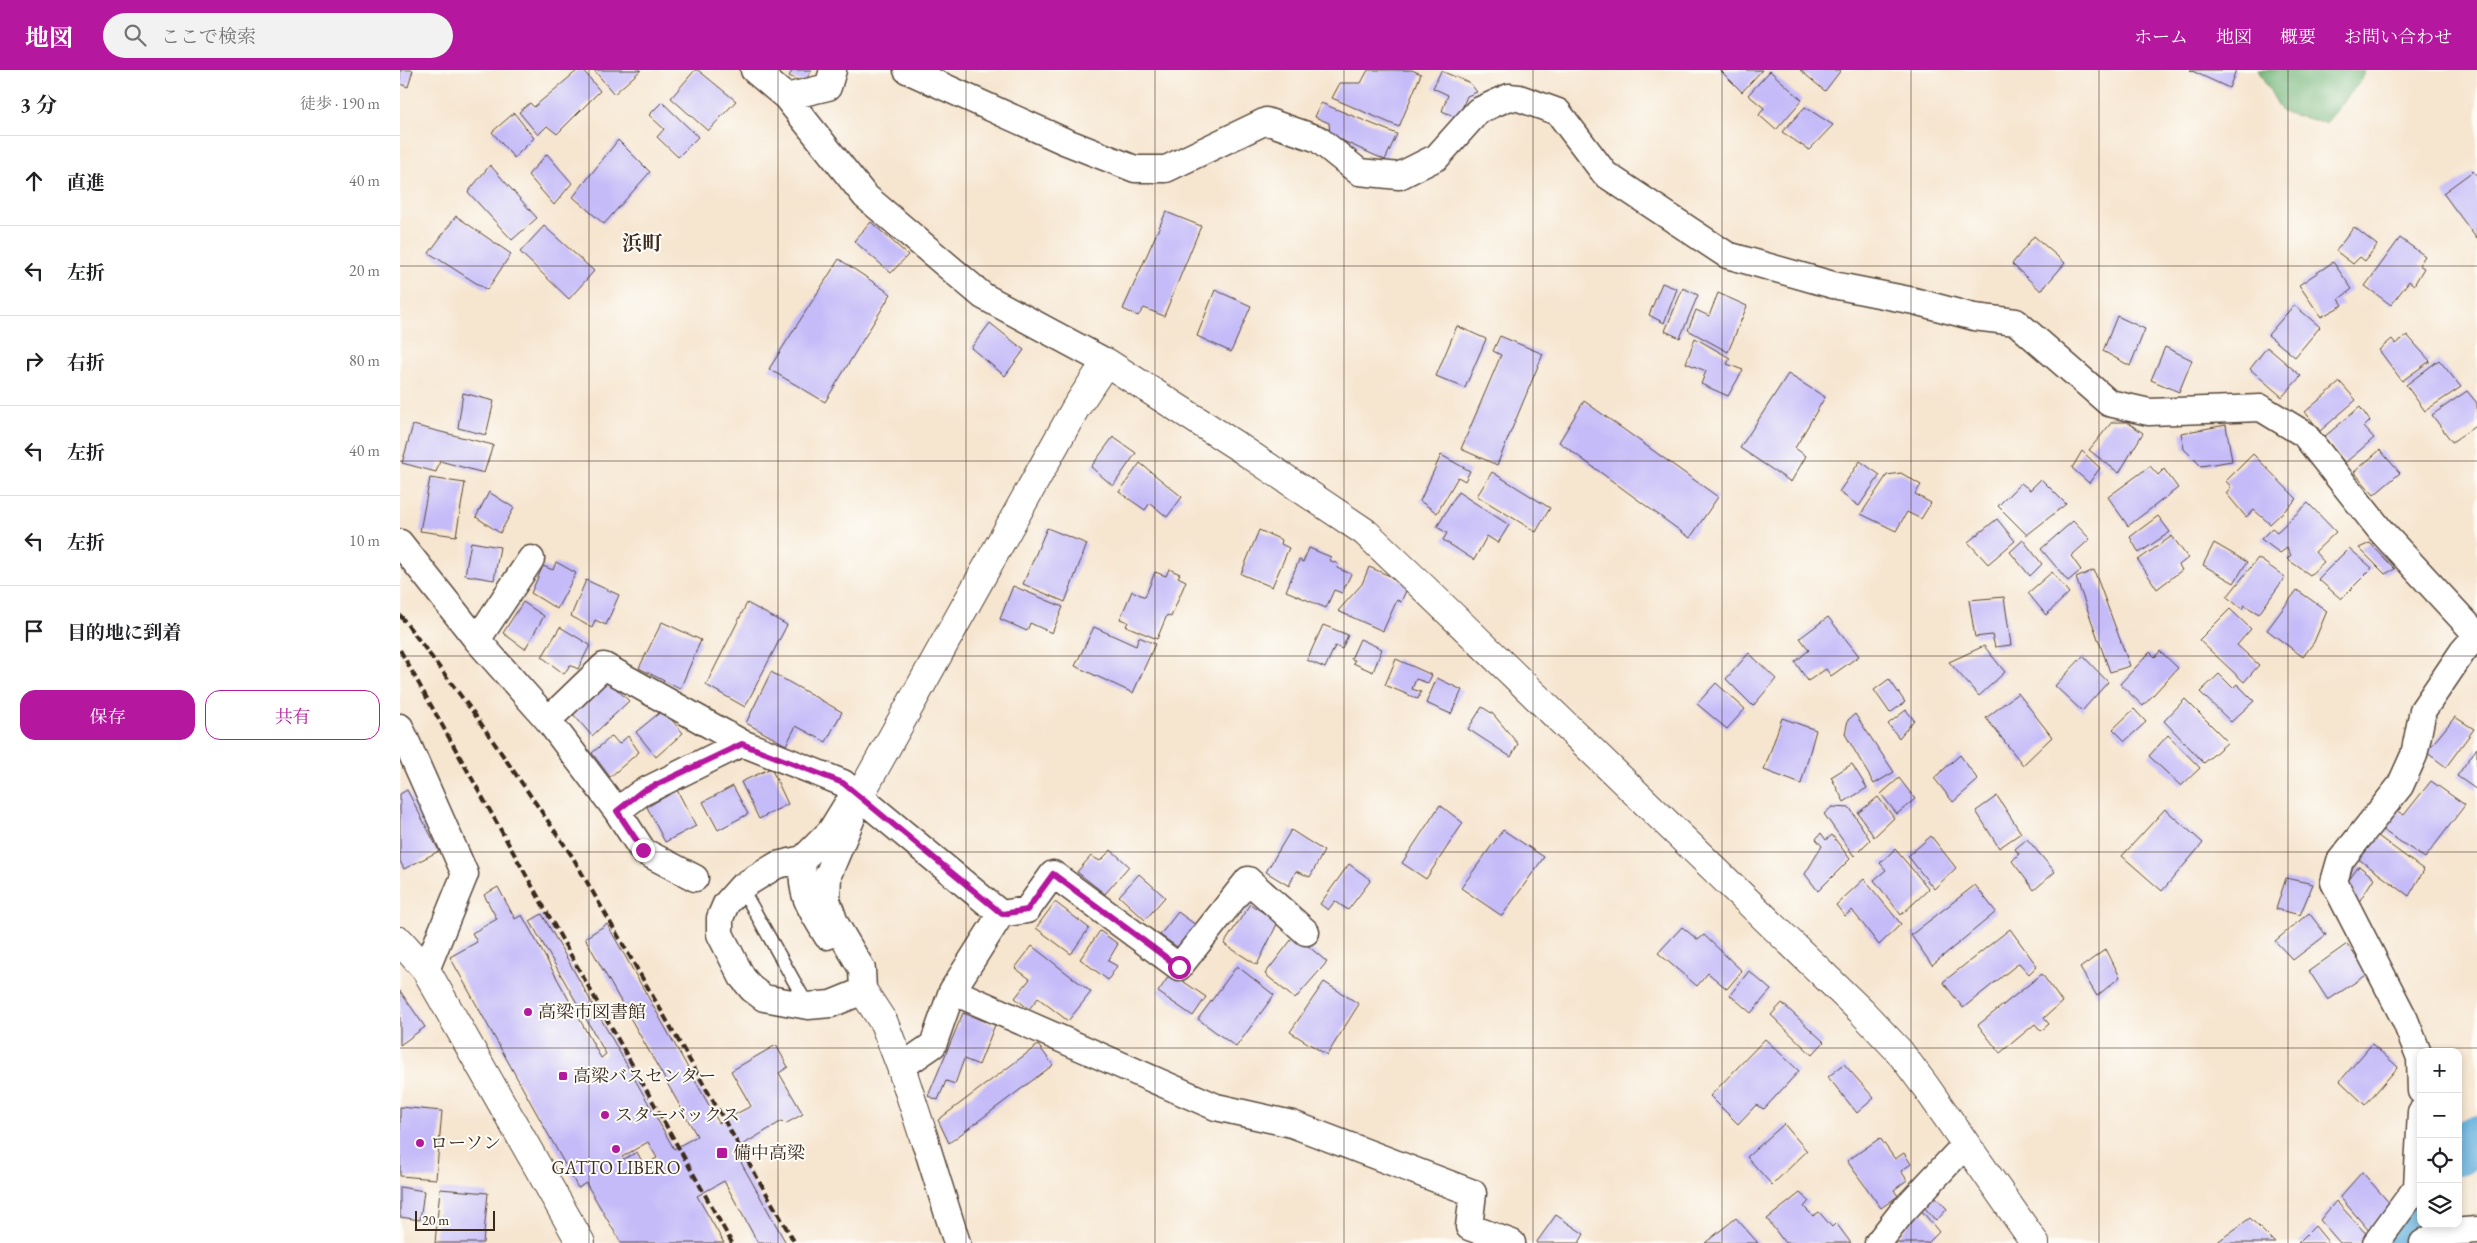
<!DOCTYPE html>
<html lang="ja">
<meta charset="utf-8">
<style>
:root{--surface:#fff;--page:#f2f2f2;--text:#202124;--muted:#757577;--line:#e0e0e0;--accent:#b5179e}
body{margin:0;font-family:"EB Garamond","Noto Serif JP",serif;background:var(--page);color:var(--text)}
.controls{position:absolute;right:15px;bottom:15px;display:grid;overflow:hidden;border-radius:10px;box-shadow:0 2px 8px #0003}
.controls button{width:45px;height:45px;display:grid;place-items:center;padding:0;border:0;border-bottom:1px solid var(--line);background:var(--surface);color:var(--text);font:25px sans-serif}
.scale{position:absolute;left:15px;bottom:12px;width:80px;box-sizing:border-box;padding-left:5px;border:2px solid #3b2a1e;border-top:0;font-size:14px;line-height:18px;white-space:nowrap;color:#3b2a1e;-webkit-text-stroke:4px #fdfcf7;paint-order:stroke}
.stop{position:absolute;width:15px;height:15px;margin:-11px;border:4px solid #b5179e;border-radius:50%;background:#fff}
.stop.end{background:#b5179e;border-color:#fff;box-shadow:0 1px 5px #0008}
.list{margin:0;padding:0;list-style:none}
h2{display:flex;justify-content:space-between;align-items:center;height:65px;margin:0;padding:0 20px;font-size:21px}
h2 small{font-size:16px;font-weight:400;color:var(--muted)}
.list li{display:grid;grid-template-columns:32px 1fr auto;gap:15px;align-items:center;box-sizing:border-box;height:90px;padding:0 20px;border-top:1px solid var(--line)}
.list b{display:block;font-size:19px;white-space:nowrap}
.list em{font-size:16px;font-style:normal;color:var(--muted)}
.actions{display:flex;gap:10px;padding:15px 20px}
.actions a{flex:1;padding:11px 0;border:1px solid var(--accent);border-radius:15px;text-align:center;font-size:18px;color:var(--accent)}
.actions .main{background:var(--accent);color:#fff}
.icon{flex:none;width:28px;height:28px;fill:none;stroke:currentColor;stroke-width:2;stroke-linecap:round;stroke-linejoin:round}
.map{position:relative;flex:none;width:2077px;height:1173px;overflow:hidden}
header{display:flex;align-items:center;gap:30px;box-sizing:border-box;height:70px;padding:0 25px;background:var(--accent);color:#fff}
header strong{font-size:24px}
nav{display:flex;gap:28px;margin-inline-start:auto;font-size:18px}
.search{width:350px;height:45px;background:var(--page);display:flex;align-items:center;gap:12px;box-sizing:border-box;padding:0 18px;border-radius:28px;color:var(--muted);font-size:19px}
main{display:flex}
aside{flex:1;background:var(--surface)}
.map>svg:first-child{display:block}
.forest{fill:#6eb275;stroke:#546e4a}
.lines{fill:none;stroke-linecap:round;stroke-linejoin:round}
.river{stroke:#62aedb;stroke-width:48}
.building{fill:#c4bbf8;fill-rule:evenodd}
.service-casing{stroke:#574639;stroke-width:15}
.minor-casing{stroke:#574639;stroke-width:29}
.tertiary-casing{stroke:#574639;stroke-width:30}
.service{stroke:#fff;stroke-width:12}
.minor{stroke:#fff;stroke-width:26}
.tertiary{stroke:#fff;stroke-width:28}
.rail{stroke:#3b2a1e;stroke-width:4;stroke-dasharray:8 4;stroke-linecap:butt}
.route{stroke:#b5179e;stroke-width:6}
.grid{fill:none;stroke:#3b2a1e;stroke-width:1;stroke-opacity:0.55}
.poi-dot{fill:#b5179e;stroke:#fdfcf7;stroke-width:2}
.labels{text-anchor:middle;stroke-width:4;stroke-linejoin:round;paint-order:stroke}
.poi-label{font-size:18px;fill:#3b2a1e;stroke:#fdfcf7;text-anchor:start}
.quarter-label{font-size:20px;font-weight:bold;fill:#3b2a1e;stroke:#fdfcf7}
</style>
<header>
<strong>地図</strong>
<div class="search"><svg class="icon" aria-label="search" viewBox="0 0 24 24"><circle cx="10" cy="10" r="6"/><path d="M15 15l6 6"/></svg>ここで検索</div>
<nav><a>ホーム</a><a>地図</a><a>概要</a><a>お問い合わせ</a></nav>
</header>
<main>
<aside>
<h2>3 分<small>徒歩 · 190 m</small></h2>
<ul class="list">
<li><svg class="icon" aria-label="ahead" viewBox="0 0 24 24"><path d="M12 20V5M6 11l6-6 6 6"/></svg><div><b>直進</b></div><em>40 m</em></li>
<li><svg class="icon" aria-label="left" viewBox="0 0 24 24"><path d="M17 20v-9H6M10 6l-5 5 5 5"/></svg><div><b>左折</b></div><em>20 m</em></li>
<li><svg class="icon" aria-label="right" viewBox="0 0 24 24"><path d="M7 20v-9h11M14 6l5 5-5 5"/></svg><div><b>右折</b></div><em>80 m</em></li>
<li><svg class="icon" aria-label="left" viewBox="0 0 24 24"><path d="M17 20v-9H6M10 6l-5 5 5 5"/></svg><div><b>左折</b></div><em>40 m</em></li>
<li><svg class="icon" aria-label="left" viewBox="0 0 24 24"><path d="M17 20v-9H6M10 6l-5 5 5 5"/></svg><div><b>左折</b></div><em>10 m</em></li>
<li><svg class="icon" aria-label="arrive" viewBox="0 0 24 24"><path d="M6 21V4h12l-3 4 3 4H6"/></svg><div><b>目的地に到着</b></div></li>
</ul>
<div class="actions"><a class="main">保存</a><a>共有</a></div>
</aside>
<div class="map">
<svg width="2077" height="1173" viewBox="0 0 2077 1173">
<rect width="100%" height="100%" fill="#fdfcf7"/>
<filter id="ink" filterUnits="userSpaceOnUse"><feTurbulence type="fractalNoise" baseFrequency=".02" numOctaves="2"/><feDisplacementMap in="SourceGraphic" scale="10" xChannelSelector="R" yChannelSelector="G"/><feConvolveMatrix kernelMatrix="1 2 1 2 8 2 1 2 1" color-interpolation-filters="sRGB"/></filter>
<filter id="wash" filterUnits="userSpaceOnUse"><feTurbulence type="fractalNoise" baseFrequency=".0096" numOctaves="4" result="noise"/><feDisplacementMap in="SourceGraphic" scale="20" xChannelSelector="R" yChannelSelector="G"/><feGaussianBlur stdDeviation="1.12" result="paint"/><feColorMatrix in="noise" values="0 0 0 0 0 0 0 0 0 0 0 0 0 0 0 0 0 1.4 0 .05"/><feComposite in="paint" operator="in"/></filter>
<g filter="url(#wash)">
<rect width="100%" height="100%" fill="#f6e5cf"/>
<path class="forest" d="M1858,0H1965L1960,12L1926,53L1882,42Z"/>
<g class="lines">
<path class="river" d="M2058,1082L2061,1077L2077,1069
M2006,1173L2022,1154"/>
</g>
<g id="blocks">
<path class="building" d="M0,0H13L8,17L0,14Z
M178,0H183L200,21L157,64L147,56L138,65L119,42L130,33L134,37Z
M194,0H241L214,24Z
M295,0H298L336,31L308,61L271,28Z
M393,0H412L404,13L389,6Z
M968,0H1012L1021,4L999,57L932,28L940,13H961Z
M1320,0H1362L1342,22Z
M1400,0H1441L1425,21Z
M1790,0H1836L1829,18Z
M1041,1L1070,13L1077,22L1067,26L1058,48L1042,41L1048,25L1033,18Z
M1370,1L1402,30L1376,60L1359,45L1364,38L1348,25Z
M262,32L298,67L278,87L257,67L264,59L249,45Z
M921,33L997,64L985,90L930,65L929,53L915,47Z
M1405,37L1433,55L1409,80L1382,62Z
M114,43L134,68L114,88L92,62Z
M218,70L250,102L204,154L173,127Z
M147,84L172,113L154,135L128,105Z
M90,95L137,148L112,170L68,122Z
M2073,101L2077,106V169L2043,123Z
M766,142L801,156L764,246L744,238L738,246L723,239Z
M56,146L111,184L87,220L29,183Z
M471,152L508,185L491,203L454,171Z
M144,156L194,201L169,229L120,182Z
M1954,157L1977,175L1965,191L1960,187L1953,194L1936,181Z
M1634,166L1665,193L1641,221L1612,194Z
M2000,168L2025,186L2019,195L2024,198L2014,215L2009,211L1991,235L1965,216Z
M439,189L491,224L425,332L369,299Z
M1933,192L1952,219L1939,229L1943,235L1921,247L1899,215Z
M1262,213L1277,219L1264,253L1249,245Z
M1283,218L1298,225L1280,268L1265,261Z
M815,220L851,236L831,282L797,266Z
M1318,223L1347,236L1328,282L1288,260L1296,240L1309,246Z
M1894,235L1920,257L1895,287L1868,265Z
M1717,246L1745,259L1730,296L1703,281Z
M590,253L624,280L605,306L571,278Z
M1057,256L1086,269L1065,318L1036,306Z
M2007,265L2030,291L2002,311L1979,280L1992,269L1996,274Z
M1100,266L1143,284L1097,395L1061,379L1101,285L1093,281Z
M1295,268L1330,288L1327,294L1343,300L1328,326L1301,314L1306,301L1286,293Z
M1765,277L1792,290L1779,322L1751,310Z
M1867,277L1901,306L1882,327L1850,299Z
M2039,290L2061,317L2025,341L2006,315Z
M1388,304L1425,327L1395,378L1406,386L1391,412L1340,378Z
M1940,312L1956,330L1920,361L1905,342Z
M2067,321L2077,333V355L2052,372L2032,345Z
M63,323L94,331L86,365L58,358Z
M1184,331L1318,427L1290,468L1159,372Z
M1960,337L1970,351L1964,357L1974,368L1945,393L1924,367Z
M1712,352H1727L1743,363L1719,403L1689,380Z
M13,355L93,375L84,403L40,391L36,402L2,393Z
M1826,355L1832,391L1801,396L1784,379L1781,363Z
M713,367L736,383L713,416L691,397Z
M1980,380L2000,403L1974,425L1954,402Z
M1682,381L1700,398L1689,413L1672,398Z
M1853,384L1897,429L1870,454L1854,440L1846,447L1826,423L1831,417L1826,411Z
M1041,385L1070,401L1065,411L1058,407L1037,443L1020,431Z
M1460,391L1480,405L1459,436L1439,422Z
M740,393L782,427L767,447L750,433L745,440L719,422Z
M1750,396L1758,405L1764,399L1778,418L1728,456L1708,427Z
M1092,402L1150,438L1136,462L1077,426Z
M1501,403L1521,415L1515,424L1531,433L1521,449L1507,442L1496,461L1461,444L1487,405Z
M30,408L65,413L56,466L20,461Z
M1641,409L1666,434L1627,465L1598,436L1621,413L1630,420Z
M89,422L114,438L100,463L76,447Z
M1058,422L1109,455L1098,473L1087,466L1074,490L1043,470L1047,463L1037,457Z
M1908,433L1936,462L1915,482L1924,492L1910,505L1887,489L1891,485L1887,478L1880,483L1861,469L1872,458L1877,462Z
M1758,446L1770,462L1739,483L1730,467Z
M1597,449L1615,471L1588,494L1568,472Z
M1673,451L1690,469L1671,486L1681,500L1668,511L1641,479Z
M647,458L687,474L665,532L623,514Z
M859,460L882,470L881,474L889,478L872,517L841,504Z
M1772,466L1788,488L1779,495L1782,500L1757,519L1738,490Z
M1623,470L1642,494L1630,506L1610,482Z
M71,472L100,477L94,510L65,505Z
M1814,473L1847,492L1834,513L1803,495Z
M1970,473L1995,499L1985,504L1959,478Z
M909,478L931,487L929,490L938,494L937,498L951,504L942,523L934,520L926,538L886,521L899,490L903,492Z
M1949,478L1972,498L1941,529L1918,509Z
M1858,488L1885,507L1859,544L1844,535L1842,539L1827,527Z
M156,492L176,503L157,539L131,523L143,496L153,500Z
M969,497L1009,514L1001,532L997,530L983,561L938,541L962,514Z
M769,499L780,504L778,507L786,511L771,547L767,545L757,569L726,556L728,552L720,549L732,521L745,527L755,502L766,506Z
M1694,500L1730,596L1710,602L1676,508Z
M1652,502L1669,523L1646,545L1628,523Z
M186,510L219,525L206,555L195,550L192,558L171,546Z
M613,516L663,537L652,563L630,553L627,561L600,549Z
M1897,520L1927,541L1914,572L1903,587L1867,560Z
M1604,527L1611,575L1595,577L1592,565L1575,567L1569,530Z
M123,532L144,546L125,579L103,563Z
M347,533L387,555L345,637L306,615Z
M1830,539L1851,559L1837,575L1859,595L1844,612L1799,570Z
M1428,547L1459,586L1431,606L1426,599L1408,611L1395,592L1409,580L1400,568Z
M262,552L301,570L280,619L239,598Z
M923,555L948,565L942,579L935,576L925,598L907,590Z
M160,557L190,575L178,599L170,595L164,604L142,587Z
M694,557L736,576L739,567L755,574L733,623L675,596Z
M960,569L982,579L973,602L953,593L955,590L951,589Z
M1584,576L1605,602L1579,626L1549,592Z
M1760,581L1778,598L1743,636L1720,614L1750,582L1755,587Z
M1349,583L1376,609L1353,636L1326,609Z
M1683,586L1708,612L1682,641L1655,616Z
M996,589L1032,605L1028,613L1016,609L1012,619L1021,622L1018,629L985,615Z
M371,602L442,642L426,672L396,656L386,675L346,653Z
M1819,604L1833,618L1837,614L1854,631L1831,652L1800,622Z
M204,607L229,631L192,666L173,644Z
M1037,608L1062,620L1051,644L1026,633Z
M1489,609L1505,632L1490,643L1474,620Z
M1316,613L1345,639L1327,659L1297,634Z
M1618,623L1652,667L1623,695L1586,648Z
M1785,629L1828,672L1804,693L1764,651Z
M1082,637L1093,644L1118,674L1111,687L1068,659Z
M1734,639L1746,652L1725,671L1713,659Z
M263,640L283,663L256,687L236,662Z
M1506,640L1514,650L1499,668L1488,654Z
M1455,644L1494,702L1474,714L1445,664L1448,650Z
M2055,647L2074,659L2046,697L2026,682Z
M1382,648L1416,660L1401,714L1364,700Z
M1768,665L1800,698L1781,716L1749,686Z
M212,666L219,674L228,666L239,682L210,707L192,683Z
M2077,678V720L2057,706Z
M1560,685L1578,710L1553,732L1534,708Z
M1452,694L1467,718L1444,732L1431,707Z
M371,698L388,734L359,749L341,712Z
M1499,708L1515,729L1497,744L1481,724Z
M2031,711L2065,735L2025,788L1978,757L1990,737L2004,745Z
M333,716L348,744L318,760L303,732Z
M7,720L39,781L4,799L0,791V724Z
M277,720L296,756L265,772L247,737Z
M1597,726L1621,763L1599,778L1576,741Z
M1478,727L1494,748L1474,767L1458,743Z
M1040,735L1063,753L1026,809L1002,793Z
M1432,737L1450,738L1470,770L1454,786L1424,744Z
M1765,739L1803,773L1762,821L1722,786Z
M891,760L924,781L910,807L896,801L889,816L866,802Z
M1103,760L1144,787L1102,846L1061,818Z
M1421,763L1426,770L1432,765L1450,789L1418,821L1405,804L1422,776L1416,769Z
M1974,763L2024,800L2009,826L1957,788Z
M1531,766L1556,798L1534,819L1508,786Z
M1627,769L1655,802L1634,820L1612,791L1619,784L1615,779Z
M1495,779L1529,819L1501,845L1474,810L1486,800L1480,793Z
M711,780L729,796L705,824L677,802L691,786L700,791Z
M949,794L971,810L948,840L935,831L928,840L920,834Z
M1959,796L1974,808L1957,835L1952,831L1955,822L1946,814Z
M739,804L765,827L745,850L719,826Z
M1886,808L1913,814L1900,845L1876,839Z
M1464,809L1501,854L1479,875L1452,840L1445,846L1436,835Z
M1575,815L1596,842L1532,895L1511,865Z
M98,817L115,849L122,845L201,988L206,984L130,851L142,844L274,1079L297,1066L185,868L207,854L319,1053L351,1036L331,1001L376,975L388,997L379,1003L403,1044L385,1054L382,1051L334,1080L386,1173H358L324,1111L297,1126L324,1173H221L186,1113L178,1118L50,887L77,872L72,863L97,849L84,825ZM248,1072L257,1088L253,1090L254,1093L245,1097L237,1082L224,1089L222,1087Z
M655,832L689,858L671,884L636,858Z
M850,834L878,852L857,895L824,874Z
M778,842L800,858L783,881L760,865Z
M1909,843L1926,865L1893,890L1875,871Z
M1282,857L1298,870L1304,865L1342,901L1327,919L1308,903L1297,916L1258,883Z
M1610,859L1637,896L1629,904L1619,893L1563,938L1543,912Z
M700,861L718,874L708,891L717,896L708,910L680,889Z
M895,865L927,892L895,929L865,904Z
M1947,874L1968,904L1928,930L1909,901Z
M632,876L691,922L668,951L638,928L629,939L615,928L630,909L615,898Z
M1706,879L1720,907L1697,926L1680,898Z
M837,896L874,925L836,977L798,949Z
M1349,901L1371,920L1351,943L1330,925Z
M771,903L806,927L793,946L758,922Z
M1642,904L1662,932L1644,948L1649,954L1641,961L1635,954L1600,983L1578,955Z
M924,912L959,934L927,985L890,962Z
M0,921L25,957L0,975Z
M1382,933L1424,972L1412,985L1371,945Z
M563,943L595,955L579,995L564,989L555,1014L546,1011L538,1030L528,1026Z
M1365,969L1399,1001L1364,1039L1356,1035L1338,1054L1310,1026Z
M1972,974L1998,997L1965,1035L1940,1011Z
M638,975L653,995L549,1073L538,1050Z
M1444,994L1474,1028L1457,1043L1428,1007Z
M0,1037L42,1041L36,1109L0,1106Z
M1384,1054L1407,1081L1372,1115L1347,1087Z
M1480,1068L1495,1089L1504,1083L1511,1094L1501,1101L1507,1110L1494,1120L1498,1126L1481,1138L1447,1091Z
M1962,1102L1992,1136L1971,1163L1940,1127Z
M0,1117L24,1121L20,1150L0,1147Z
M40,1119L88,1123L83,1173H35Z
M1400,1123L1409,1131L1404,1137L1413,1146L1419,1142L1432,1157L1436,1153L1451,1173H1385L1367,1149Z
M1535,1126L1547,1139L1536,1151L1525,1138Z
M1936,1131L1970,1168L1967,1173H1940L1920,1150Z
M1521,1140L1539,1162L1528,1173H1493Z
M1156,1145L1184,1164L1179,1173H1136Z
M1336,1148L1358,1173H1305Z
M1850,1148L1875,1173H1816Z
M1915,1156L1929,1173H1898Z"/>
</g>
</g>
<g filter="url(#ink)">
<use href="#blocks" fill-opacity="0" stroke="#574639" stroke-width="1"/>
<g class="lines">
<defs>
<path id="service" d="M341,817L408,936"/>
<path id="minor" d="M354,0L386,27L465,126L583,226L706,292
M507,0L664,71L735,99H766L866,51L918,69L959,102L999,106L1037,87L1078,41L1109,27L1119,28L1158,42L1205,104L1327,185L1433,215L1514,231L1574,247L1616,252L1709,333L1749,342L1861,338L1904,364L1981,461L2077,565
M386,27L428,17L433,0
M0,473L77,570
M131,489L77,570L148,650L217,741L243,781L295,808
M148,650L204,596L342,673L443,713L601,844
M0,657L65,804L26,900
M460,725L446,736L430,762L403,789L377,795L341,817L326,834L320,848V864L342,907L352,919L364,928L408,936L431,934L463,921
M217,741L241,723L342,673
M451,750L428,805L427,830L435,853L462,899L463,921
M403,789C400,827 409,835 427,866
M906,862L848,810L779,897L653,804L627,840L601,844L552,921L816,1037L892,1054L1073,1123L1069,1157L1112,1173
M501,997L533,975L552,921
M2021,1021L2020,988L2005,950L1934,812L1940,791L2000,716L2014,685L2023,640L2063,581L2077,565
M525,1071L557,1173
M1478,1173L1503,1141L1565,1075
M1976,1173L2017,1117L2021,1042
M2023,1173L2039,1163L2077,1160"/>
<path id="tertiary" d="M460,725L675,339L706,292L837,376L965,462L1025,519L1461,941L1499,981L1526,1017L1635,1173
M0,871L26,900L181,1173
M463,921L484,953L501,997L525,1071"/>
</defs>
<use href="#service" class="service-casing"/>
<use href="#minor" class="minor-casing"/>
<use href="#tertiary" class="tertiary-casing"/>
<use href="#service" class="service"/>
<use href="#minor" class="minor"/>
<use href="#tertiary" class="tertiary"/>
<path class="rail" d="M0,545L73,642L172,786L395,1173
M0,580L332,1173"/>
</g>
</g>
<g class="lines" filter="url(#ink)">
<path class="route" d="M243,780L217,741L241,722L342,674L443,713L602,844L627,840L653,804L779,897"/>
</g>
<path class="grid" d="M189,0V1173M378,0V1173M566,0V1173M755,0V1173M944,0V1173M1133,0V1173M1322,0V1173M1511,0V1173M1699,0V1173M1888,0V1173M0,196H2077M0,391H2077M0,586H2077M0,782H2077M0,978H2077"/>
<g class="poi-dot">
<circle cx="128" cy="942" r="5"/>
<rect x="158" y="1001" width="10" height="10" rx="2.5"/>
<circle cx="205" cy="1045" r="5"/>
<circle cx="20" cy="1073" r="5"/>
<circle cx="216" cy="1079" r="5"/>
<rect x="316" y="1077" width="12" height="12" rx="2.5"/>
</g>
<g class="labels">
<g class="poi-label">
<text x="138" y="948">高梁市図書館</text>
<text x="173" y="1012">高梁バスセンター</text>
<text x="215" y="1051">スターバックス</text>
<text x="30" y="1079">ローソン</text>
<text x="333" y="1089">備中高梁</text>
<text x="216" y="1104" text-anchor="middle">GATTO LIBERO</text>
</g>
<g class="quarter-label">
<text x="242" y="180">浜町</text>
</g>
</g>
</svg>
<div class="controls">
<button>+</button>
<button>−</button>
<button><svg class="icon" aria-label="locate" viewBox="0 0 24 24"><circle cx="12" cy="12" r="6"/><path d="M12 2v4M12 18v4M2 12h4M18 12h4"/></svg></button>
<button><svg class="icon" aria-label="layers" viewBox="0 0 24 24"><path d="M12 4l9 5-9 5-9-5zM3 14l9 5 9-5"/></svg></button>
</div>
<div class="scale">20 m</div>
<div class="stop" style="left:779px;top:897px"></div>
<div class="stop end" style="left:243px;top:780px"></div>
</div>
</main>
